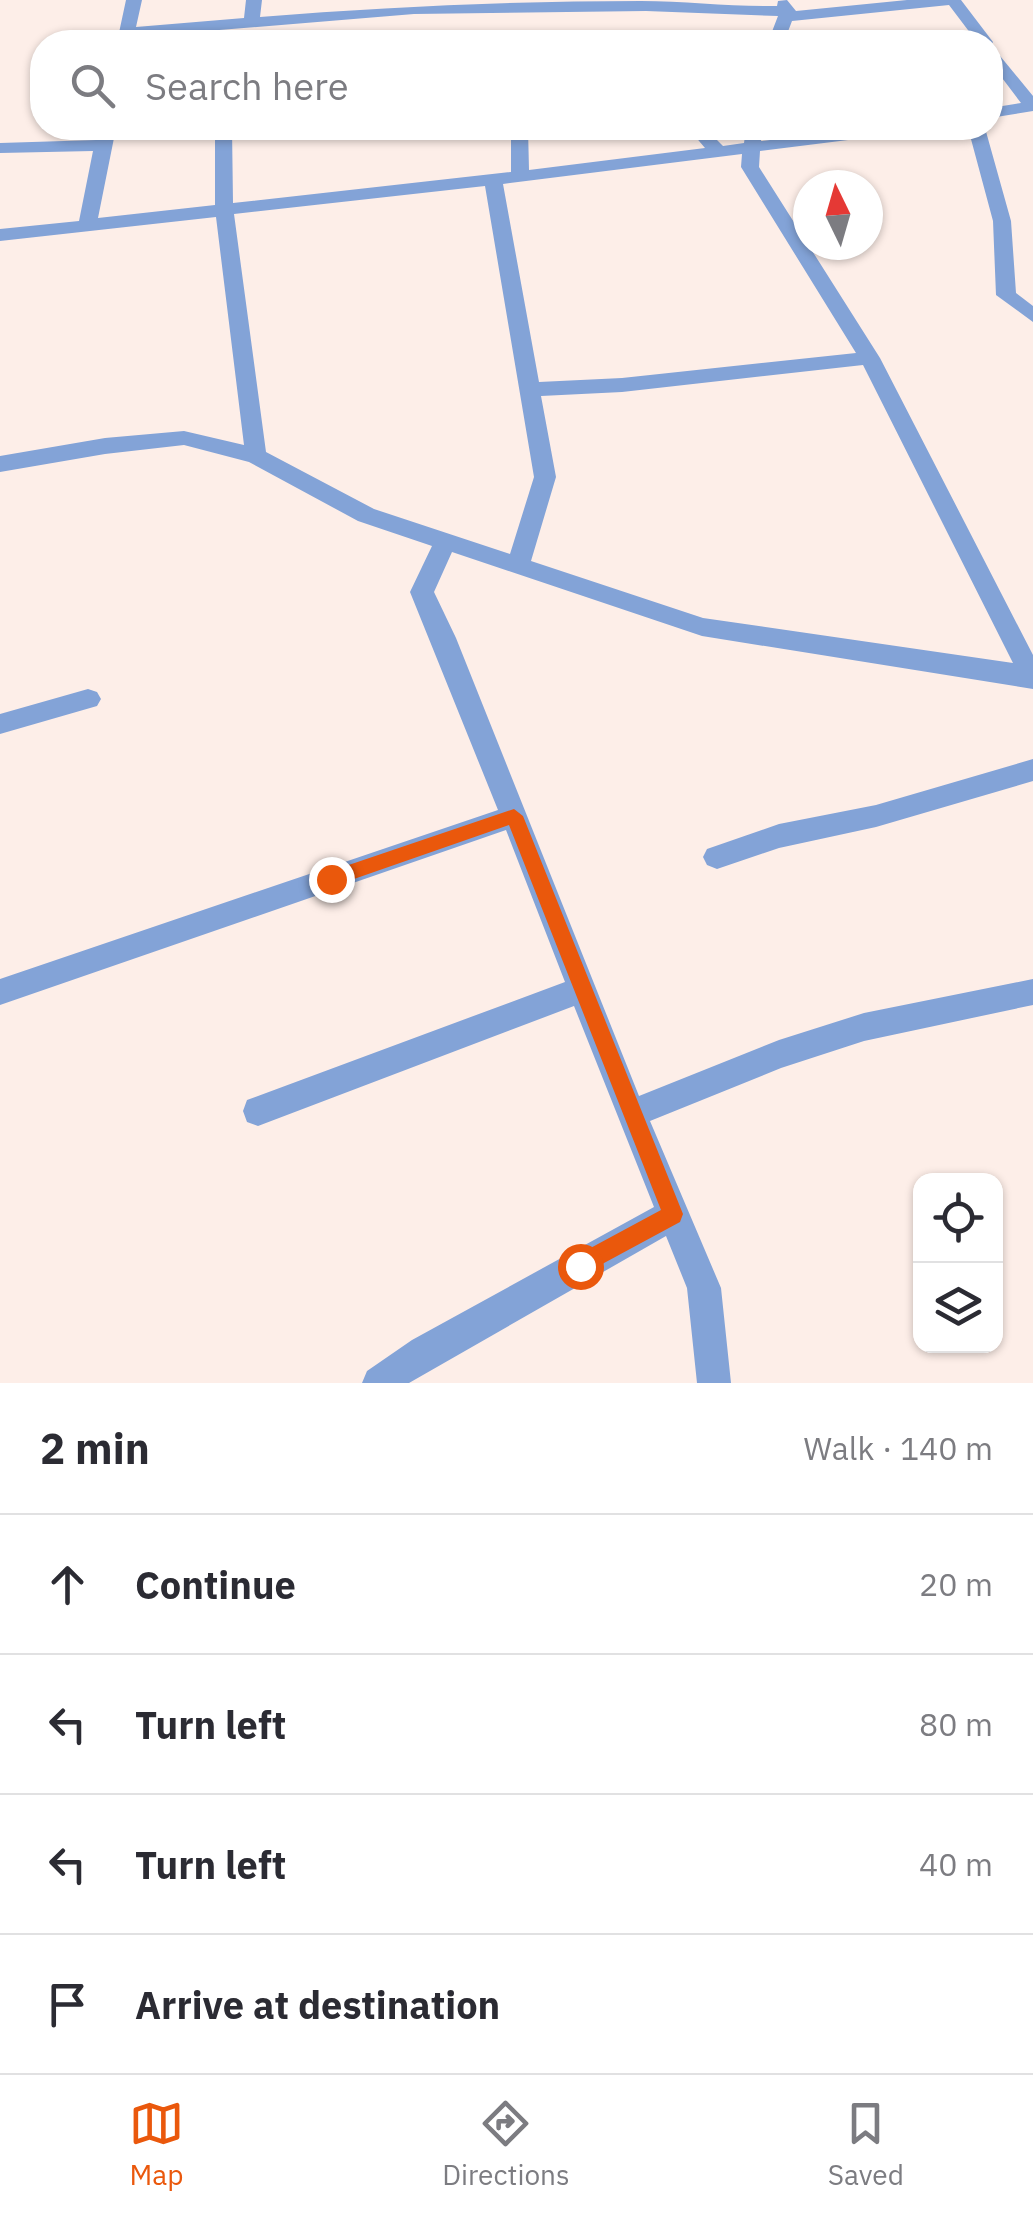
<!DOCTYPE html>
<meta charset="utf-8">
<style>
:root{--surface:#fff;--page:#f2f2f3;--text:#2b2b33;--muted:#7c7c81;--line:#e1e1e2;--accent:#ea580c}
body{margin:0;font-family:"IBM Plex Sans",sans-serif;background:var(--page);color:var(--text)}
.controls{position:absolute;right:30px;bottom:30px;display:grid;overflow:hidden;border-radius:20px;box-shadow:0 2px 8px #0004}
.controls button{width:90px;height:90px;display:grid;place-items:center;padding:0;border:0;border-bottom:2px solid var(--line);background:var(--surface);color:var(--text);font:50px sans-serif}
.compass{position:absolute;left:793px;top:170px;width:90px;height:90px;border-radius:50%;background:var(--surface);box-shadow:0 2px 8px #0004;rotate:355deg}
.stop{position:absolute;width:30px;height:30px;margin:-22px;border:8px solid #ea580c;border-radius:50%;background:#fff}
.stop.end{background:#ea580c;border-color:#fff;box-shadow:0 2px 10px #0008}
.list{margin:0;padding:0;list-style:none}
h2{display:flex;justify-content:space-between;align-items:center;height:130px;margin:0;padding:0 40px;font-size:42px}
h2 small{font-size:32px;font-weight:400;color:var(--muted)}
.list li{display:grid;grid-template-columns:65px 1fr auto;gap:30px;align-items:center;box-sizing:border-box;height:140px;padding:0 40px;border-top:2px solid var(--line)}
.list b{display:block;font-size:38px;white-space:nowrap}
.list em{font-size:32px;font-style:normal;color:var(--muted)}
.icon{flex:none;width:55px;height:55px;fill:none;stroke:currentColor;stroke-width:2;stroke-linecap:round;stroke-linejoin:round}
.map{position:relative;flex:none;width:1033px;height:1383px;overflow:hidden}
.search{position:absolute;background:var(--surface);box-shadow:0 2px 8px #0004;left:30px;right:30px;top:30px;height:110px;display:flex;align-items:center;gap:25px;box-sizing:border-box;padding:0 35px;border-radius:40px;color:var(--muted);font-size:38px}
.sheet{height:690px;background:var(--surface)}
nav{display:flex;justify-content:space-around;align-items:center;box-sizing:border-box;height:140px;border-top:2px solid var(--line);background:var(--surface);font-size:28px;color:var(--muted)}
nav a{display:grid;justify-items:center;gap:5px}
nav .on{color:var(--accent)}
.map>svg:first-child{display:block}
.lines{fill:none;stroke-linecap:round;stroke-linejoin:round}
.minor{fill:#83a3d7;fill-rule:evenodd}
.route{fill:#ea580c}
</style>
<div class="map">
<svg width="1033" height="1383" viewBox="0 0 1033 1383">
<rect width="100%" height="100%" fill="#fdeee8"/>
<g class="lines">
<path class="minor" d="M126,0H142L136,27L244,18L246,0H262L260,17C387,7 513,1 641,1C686,1 732,7 777,6L778,1L787,0L796,11L907,0H961L993,42L991,45L1033,96V111L990,118V108L1021,103L990,62V42H977L949,5L792,21L784,42H768L778,16L646,11L414,14L134,37L133,42H117Z
M99,128H116L98,218L215,205V128H232L233,203L511,172V128H528L529,170L705,148L688,128H705L723,146L744,143L746,128H762L761,141L867,128H913L904,133L760,151L759,167L880,358L1033,655V689L702,636L452,552L434,592L456,638L639,1096L779,1040L864,1013L1033,979V1005L864,1041L781,1068L650,1121L721,1288L731,1383H697L687,1288L666,1236L409,1383H362L367,1371L412,1340L654,1207L574,1006L258,1126L247,1122L243,1111L247,1100L258,1096L565,982L506,830L0,1005V979L498,810L410,592L432,546L358,521L249,462L184,445L105,454L0,472V456L105,438L184,431L244,445L216,217L0,241V229L79,221L93,151L0,153V143L96,140ZM742,154L741,167L856,353L622,378L539,382L503,184ZM485,186L534,477L510,554L374,509L266,452L234,214ZM863,365L1013,663L703,618L531,561L556,477L541,396L622,392Z
M968,128H985L1011,221L1016,293L1033,306V322L996,295L993,221Z
M88,689L97,692L101,699L97,706L0,734V714Z
M1033,759V781L876,827L779,848L717,869L707,865L703,857L707,849L779,824L876,805Z"/>
</g>
<path class="route" d="M514,809L523,816L683,1214L680,1222L580,1276L572,1273L569,1266L572,1258L661,1210L509,825L331,887L322,879L331,871Z"/>
</svg>
<div class="controls">
<button><svg class="icon" aria-label="locate" viewBox="0 0 24 24"><circle cx="12" cy="12" r="6"/><path d="M12 2v4M12 18v4M2 12h4M18 12h4"/></svg></button>
<button><svg class="icon" aria-label="layers" viewBox="0 0 24 24"><path d="M12 4l9 5-9 5-9-5zM3 14l9 5 9-5"/></svg></button>
</div>
<svg class="compass" viewBox="-18 -18 36 36"><path d="M0-13l5 13h-10z" fill="#e53935"/><path d="M0 13l5-13h-10z" fill="#7c7c81"/></svg>
<div class="stop" style="left:580px;top:1266px"></div>
<div class="stop end" style="left:331px;top:879px"></div>
<div class="search"><svg class="icon" aria-label="search" viewBox="0 0 24 24"><circle cx="10" cy="10" r="6"/><path d="M15 15l6 6"/></svg>Search here</div>
</div>
<section class="sheet">
<h2>2 min<small>Walk · 140 m</small></h2>
<ul class="list">
<li><svg class="icon" aria-label="ahead" viewBox="0 0 24 24"><path d="M12 20V5M6 11l6-6 6 6"/></svg><div><b>Continue</b></div><em>20 m</em></li>
<li><svg class="icon" aria-label="left" viewBox="0 0 24 24"><path d="M17 20v-9H6M10 6l-5 5 5 5"/></svg><div><b>Turn left</b></div><em>80 m</em></li>
<li><svg class="icon" aria-label="left" viewBox="0 0 24 24"><path d="M17 20v-9H6M10 6l-5 5 5 5"/></svg><div><b>Turn left</b></div><em>40 m</em></li>
<li><svg class="icon" aria-label="arrive" viewBox="0 0 24 24"><path d="M6 21V4h12l-3 4 3 4H6"/></svg><div><b>Arrive at destination</b></div></li>
</ul>
</section>
<nav>
<a class="on"><svg class="icon" aria-label="map" viewBox="0 0 24 24"><path d="M3 6l6-2 6 2 6-2v14l-6 2-6-2-6 2zM9 4v14M15 6v14"/></svg>Map</a>
<a><svg class="icon" aria-label="directions" viewBox="0 0 24 24"><path d="M12 3l9 9-9 9-9-9zM9 14v-3h6M13 9l2 2-2 2"/></svg>Directions</a>
<a><svg class="icon" aria-label="saved" viewBox="0 0 24 24"><path d="M7 4h10v16l-5-4-5 4z"/></svg>Saved</a>
</nav>
